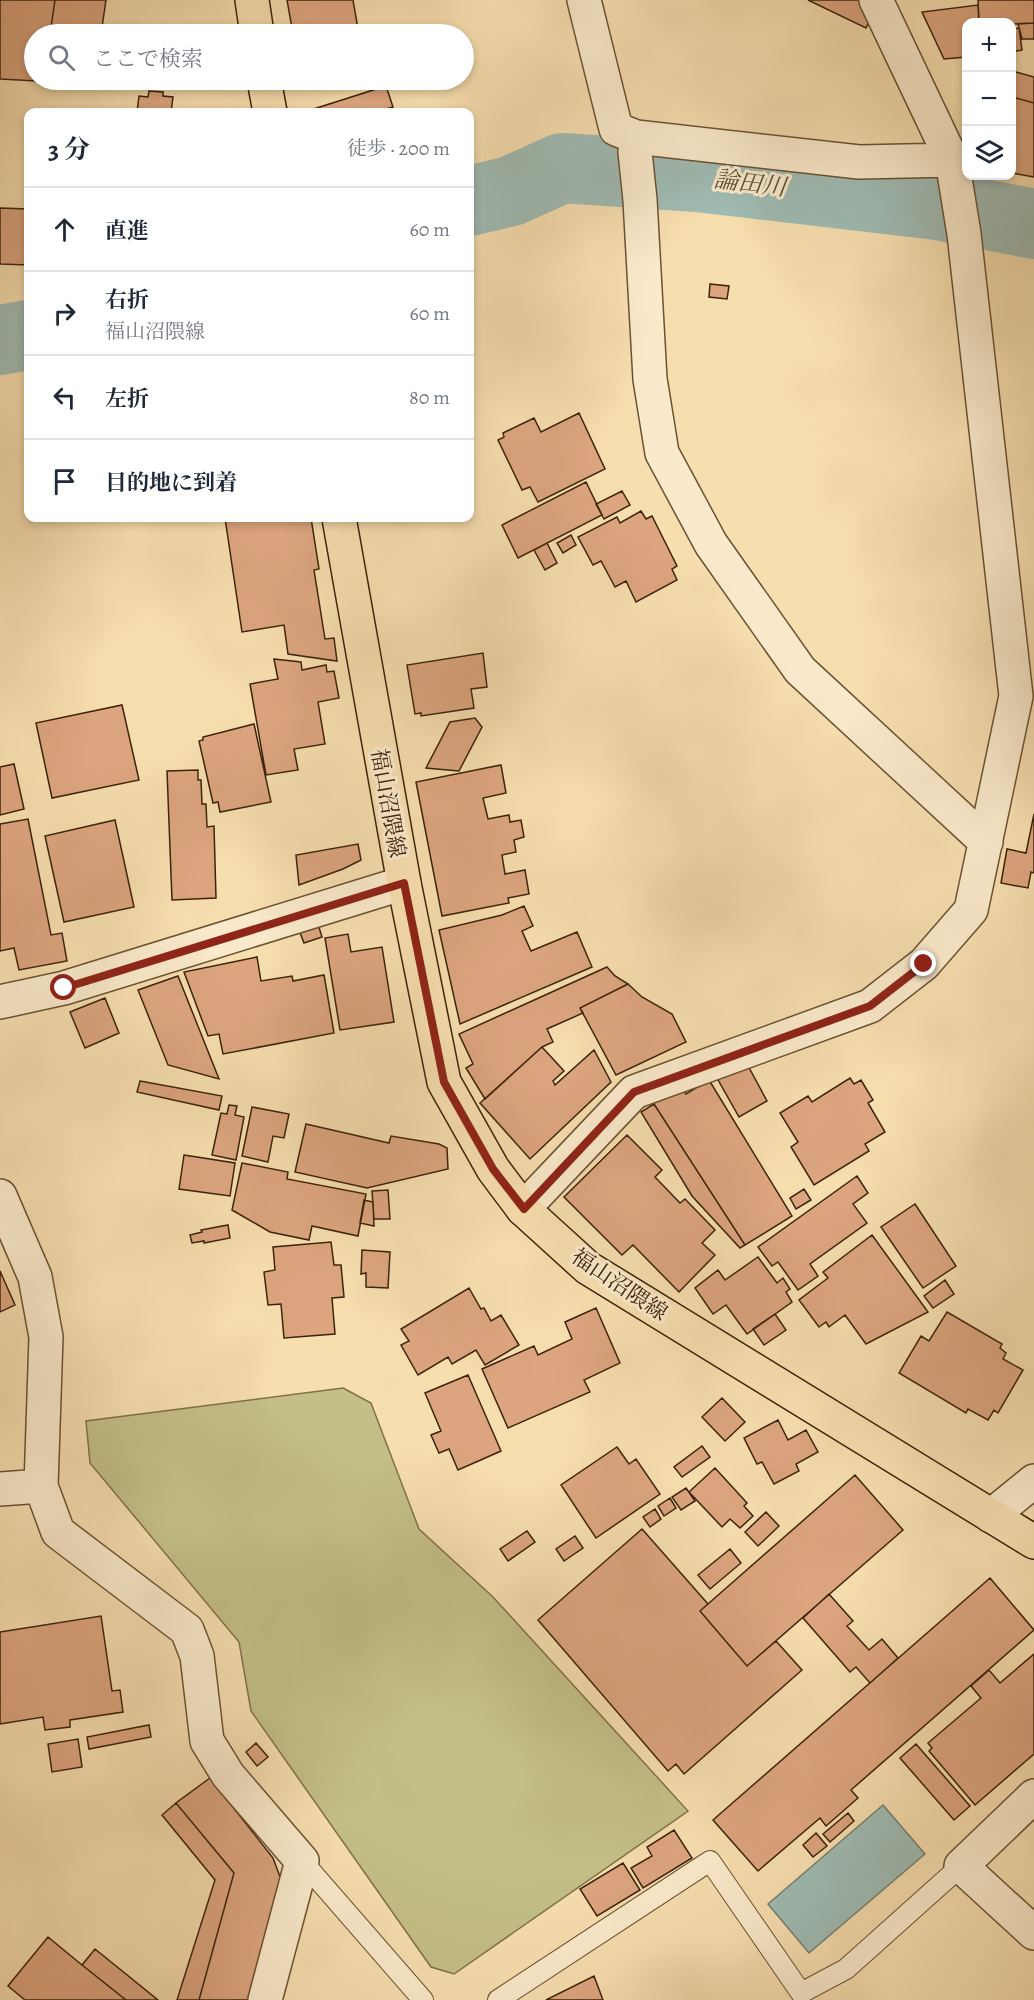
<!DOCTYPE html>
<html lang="ja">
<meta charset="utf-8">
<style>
:root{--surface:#fff;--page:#f6f6f7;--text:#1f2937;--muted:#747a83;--line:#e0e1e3}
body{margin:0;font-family:Alegreya,"Noto Serif JP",serif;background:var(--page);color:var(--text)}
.controls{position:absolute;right:18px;top:18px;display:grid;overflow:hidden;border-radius:12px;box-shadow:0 3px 9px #0003}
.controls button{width:54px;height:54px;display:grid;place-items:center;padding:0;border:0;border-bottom:2px solid var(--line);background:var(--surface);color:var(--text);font:30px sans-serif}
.stop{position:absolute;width:18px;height:18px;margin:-14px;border:4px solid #8f2418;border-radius:50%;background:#fff}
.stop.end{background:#8f2418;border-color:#fff;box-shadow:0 2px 6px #0008}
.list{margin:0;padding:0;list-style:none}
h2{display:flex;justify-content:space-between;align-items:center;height:78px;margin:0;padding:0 24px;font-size:26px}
h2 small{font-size:20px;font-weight:400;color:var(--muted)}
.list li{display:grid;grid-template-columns:39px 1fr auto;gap:18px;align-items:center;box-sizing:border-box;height:84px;padding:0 24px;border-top:2px solid var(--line)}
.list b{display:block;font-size:22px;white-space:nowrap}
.list p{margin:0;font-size:20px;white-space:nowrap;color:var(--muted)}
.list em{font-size:20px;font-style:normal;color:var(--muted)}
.icon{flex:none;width:33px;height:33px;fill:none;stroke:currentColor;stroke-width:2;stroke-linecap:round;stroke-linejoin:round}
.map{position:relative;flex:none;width:1034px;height:2000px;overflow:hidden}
.search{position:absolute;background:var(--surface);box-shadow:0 3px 9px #0003;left:24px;top:24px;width:450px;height:66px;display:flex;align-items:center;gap:15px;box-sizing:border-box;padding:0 21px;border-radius:33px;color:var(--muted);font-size:22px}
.panel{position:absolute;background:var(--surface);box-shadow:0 3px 9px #0003;left:24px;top:108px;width:450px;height:414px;border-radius:12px}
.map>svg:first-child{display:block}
.green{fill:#c3bf86;stroke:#807148;stroke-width:1.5}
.water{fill:#9fbbb3;stroke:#777e70;stroke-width:1.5}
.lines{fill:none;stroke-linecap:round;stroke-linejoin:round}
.river{stroke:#9fbbb3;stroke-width:70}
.building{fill:#dca57f;stroke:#3c230b;stroke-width:1.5}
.service-casing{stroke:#6b5234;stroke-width:22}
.minor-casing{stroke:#6b5234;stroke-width:36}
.tertiary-casing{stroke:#6b5234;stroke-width:36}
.primary-casing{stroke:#3c230b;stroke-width:36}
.service{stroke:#faeacb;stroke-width:20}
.minor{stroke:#faeacb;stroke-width:33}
.tertiary{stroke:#faeacb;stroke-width:33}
.primary{stroke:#f7deaf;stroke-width:33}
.route{stroke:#8f2418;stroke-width:8}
.labels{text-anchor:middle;stroke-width:6;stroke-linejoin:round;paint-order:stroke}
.street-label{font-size:22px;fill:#3c230b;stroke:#faeacb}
.water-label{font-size:24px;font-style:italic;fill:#5a513d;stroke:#faeacb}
</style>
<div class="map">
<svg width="1034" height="2000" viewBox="0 0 1034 2000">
<rect width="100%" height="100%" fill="#f7deaf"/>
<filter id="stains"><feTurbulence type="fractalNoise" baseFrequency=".00333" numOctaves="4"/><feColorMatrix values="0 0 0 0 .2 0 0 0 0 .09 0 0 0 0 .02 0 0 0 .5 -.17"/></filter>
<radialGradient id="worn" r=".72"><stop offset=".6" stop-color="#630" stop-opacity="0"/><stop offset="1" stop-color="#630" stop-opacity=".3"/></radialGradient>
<path class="green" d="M343,1388L371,1403L419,1529L493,1597L688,1811L454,1974L431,1967L251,1711L239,1642L90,1463L86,1421Z"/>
<path class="water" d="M883,1805L925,1854L809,1953L768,1904Z"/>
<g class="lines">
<path class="river" d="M470,201L511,191L562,168L697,177L937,205L1034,224
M0,340L28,335"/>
</g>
<path class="building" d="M0,0H55L50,34H34V80H55V82L0,79Z
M55,0H106L101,34H50Z
M287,0H353L358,29L324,34H293Z
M808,0H879L866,28Z
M978,0H1034V23L1012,24V22H979Z
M978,5L979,22H966V57L944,59L922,12Z
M1034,23V39H1022L1018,24Z
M1019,28L1022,50L1012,52V29Z
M1012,71L1034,77V103L1012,97Z
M62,80H100V84Z
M386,86L393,107L376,112H304Z
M149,91L163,92V96L173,97L171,112H137L139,96L148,97Z
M1012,97L1034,103V177L1012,173Z
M0,208L28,209V265L0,264Z
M710,284L729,286L727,299L709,297Z
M579,413L605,469L538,502L530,487L522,490L498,440L504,437L503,433L534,418L541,432Z
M586,482L602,515L518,558L502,525Z
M622,491L630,505L604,519L596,504Z
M641,511L646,519L652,516L677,566L672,569L677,580L636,602L626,581L615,587L601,561L593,565L578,537L617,517L620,523Z
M225,518H311L319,569L314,570L325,639L334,638L337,661L288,654L284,625L242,632Z
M571,535L576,545L563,553L557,543Z
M547,543L557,563L545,570L534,550Z
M483,653L487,687L471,689L474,708L421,716V713L415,714L407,665Z
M274,659L301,662L302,670L326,665L327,672L334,671L339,698L318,702L325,744L294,749L298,770L266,775L250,684L278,679Z
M122,705L139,780L52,798L36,723Z
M475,718L482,727L459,771L426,768L450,722Z
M254,724L271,802L220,812L218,802L213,803L199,741L203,740V737Z
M14,764L24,809L0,815V767Z
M501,765L506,793L483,798L488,819L509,815L510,822L521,820L524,837L514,840L516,852L502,855L505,874L525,870L529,894L508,898L509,903L442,916L416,782Z
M198,770V780H201L202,804H206L207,827L214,826L216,898L172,900L167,771Z
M1034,814V873L1031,872L1028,888L1001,883L1007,849L1026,853Z
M28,819L51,935L62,933L67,961L19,970L14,948L0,951V824Z
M115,820L134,907L64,922L45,836Z
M358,844L361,860L343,869L299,885L296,855Z
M524,906L533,926L522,931L531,951L577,932L592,967L460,1024L439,930L502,915Z
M318,924L322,937L304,943L299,930Z
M348,934L351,952L382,947L394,1022L340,1030L325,938Z
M257,957L261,981L292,976L293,981L324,975L334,1033L223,1054L219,1034L208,1036L184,972Z
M607,967L615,976L628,984L580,1008L583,1013L547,1029L553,1042L542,1047L485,1099L466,1068L473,1064L459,1034Z
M178,976L219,1079L168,1065L138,990Z
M628,984L642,997L672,1014L686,1042L616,1075L580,1008Z
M105,998L119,1033L85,1048L70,1012Z
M542,1047L564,1071L553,1081L555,1085L594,1050L611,1082L530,1159L480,1103Z
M746,1062L767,1101L739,1117L717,1078Z
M850,1078L854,1084L861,1080L873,1100L868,1103L885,1132L865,1144L869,1151L814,1185L791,1147L798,1142L780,1113L808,1096L812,1102Z
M709,1080L792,1216L745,1245L652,1101L682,1087L686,1094Z
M140,1081L222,1096L219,1110L137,1092Z
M654,1104L745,1245L740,1248L692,1196L641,1112Z
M229,1105L237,1106L235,1115L244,1117L236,1160L212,1155L221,1113L227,1114Z
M252,1107L289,1114L284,1138L273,1136L268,1162L242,1156Z
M306,1124L389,1143L391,1136L439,1144L447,1148L448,1169L367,1188L295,1172Z
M627,1135L662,1170L655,1177L680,1203L685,1199L715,1230L702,1243L715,1255L679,1292L633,1245L622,1255L564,1197Z
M184,1155L235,1163L230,1196L179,1189Z
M242,1163L288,1172L287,1179L366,1194L358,1236L312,1226L309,1240L270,1232L232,1210Z
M857,1176L868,1193L853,1204L867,1223L810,1264L818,1276L798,1290L778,1262L772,1266L758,1247Z
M804,1189L811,1200L796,1209L790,1198Z
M388,1190L390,1219H374L372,1191Z
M364,1200L373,1202L374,1226L360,1223Z
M915,1204L956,1266L923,1288L881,1227Z
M228,1225L230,1238L204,1243V1241L192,1243L190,1235L202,1232L201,1230Z
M872,1235L928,1312L866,1344L845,1315L829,1327L826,1322L819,1327L799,1300L828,1278L823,1272Z
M331,1242L334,1265H341L344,1297L332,1298L335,1334L284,1338L281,1304L268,1305L264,1272L275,1270L273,1247Z
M362,1250L390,1252L388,1288L366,1287V1273L361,1274Z
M758,1257L777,1283L783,1278L790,1289L786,1292L792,1302L747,1334L726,1305L713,1314L695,1288L718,1270L725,1280Z
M0,1271L15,1305L0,1312Z
M945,1280L954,1294L933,1308L924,1296Z
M469,1288L481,1309L484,1308L491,1321L501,1315L519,1345L485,1365L476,1350L452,1364L448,1357L418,1375L401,1345L409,1341L401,1329Z
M596,1308L620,1363L584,1380L590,1392L508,1428L482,1369L534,1346L538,1355L572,1339L565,1322Z
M947,1312L1002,1344L1000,1348L1006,1353L1003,1359L1023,1370L998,1413L994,1410L988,1420L968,1409L966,1413L899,1373L921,1336L929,1341Z
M775,1314L786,1330L764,1345L753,1329Z
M468,1375L501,1451L458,1470L449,1449L439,1453L431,1435L441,1431L425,1393Z
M722,1398L745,1422L725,1441L702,1417Z
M778,1420L788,1440L806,1430L818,1452L796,1464L799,1471L774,1484L762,1462L757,1464L744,1438Z
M702,1446L710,1457L682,1477L674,1467Z
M617,1447L629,1464L636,1459L660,1494L596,1538L561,1485Z
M715,1468L747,1503L744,1506L753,1516L740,1528L730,1519L722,1527L689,1492Z
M855,1475L903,1530L747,1666L700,1611Z
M686,1488L695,1501L681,1510L672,1497Z
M670,1498L676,1508L664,1516L658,1506Z
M655,1509L661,1519L650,1527L643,1517Z
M766,1512L779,1526L758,1546L745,1532Z
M642,1529L708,1604L700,1611L747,1666L776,1641L802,1670L684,1774L676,1764L668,1771L538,1620Z
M527,1531L535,1542L508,1561L500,1549Z
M575,1536L583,1548L564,1561L556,1549Z
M730,1549L741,1563L710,1589L698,1575Z
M990,1578L1034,1630L851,1790L858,1798L826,1826L820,1818L758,1871L713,1820Z
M829,1594L853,1621L847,1626L869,1650L882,1639L898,1658L870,1683L856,1667L850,1672L803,1618Z
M101,1616L112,1691L120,1690L123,1712L70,1720V1727L45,1730L43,1717L0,1724V1632Z
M1034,1654V1754L975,1805L929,1751L932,1748L928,1743L981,1698L971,1686L989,1670L1000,1683Z
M149,1725L151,1737L89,1749L87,1737Z
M78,1739L82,1767L52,1772L48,1744Z
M256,1743L268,1757L257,1766L246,1752Z
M916,1744L970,1806L954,1820L900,1758Z
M210,1778L273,1858L285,1890L249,2000H199L234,1873L176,1803Z
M176,1803L234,1873L199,2000H177L215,1880L162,1815Z
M848,1813L854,1821L830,1842L823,1834Z
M674,1830L692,1858L643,1888L631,1868L652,1856L647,1847Z
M816,1833L827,1846L813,1857L803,1845Z
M623,1863L640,1890L597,1916L580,1889Z
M48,1937L82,1965L126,2000H25L8,1986Z
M95,1949L158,2000H126L82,1965Z
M594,1976L603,2000H546Z"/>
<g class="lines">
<defs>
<path id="service" d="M302,1861L423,2000
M498,2000L710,1861L801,1993L846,1969L961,1866"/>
<path id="minor" d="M584,0L616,129L636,137L859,162L952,160
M636,137L635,152L640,200L650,379L662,453L711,544L800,670L986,842
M0,1196L35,1277L46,1337L41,1486L58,1532L187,1630L197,1656L207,1741L228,1775L302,1861L265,2000
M523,1209L634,1092L870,1006L924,964L971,910L1016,696L964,234L952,160L876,0
M0,1489L41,1486
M991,1516L1034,1481
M1034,1796L961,1866L1034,1933"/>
<path id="tertiary" d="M0,1002L64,988L404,883"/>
<path id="primary" d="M252,0L257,34
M264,80L270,112
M339,518L404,883L444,1082L493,1169L523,1209L588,1268L1034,1542"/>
</defs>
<use href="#service" class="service-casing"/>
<use href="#minor" class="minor-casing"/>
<use href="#tertiary" class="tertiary-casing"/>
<use href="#primary" class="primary-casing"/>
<use href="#service" class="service"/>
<use href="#minor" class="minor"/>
<use href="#tertiary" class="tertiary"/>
<use href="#primary" class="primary"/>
</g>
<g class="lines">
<path class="route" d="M64,988L404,883L444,1082L493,1169L524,1209L634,1092L870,1006L924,964"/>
</g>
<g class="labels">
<g class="street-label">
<text transform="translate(389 803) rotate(80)" y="8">福山沼隈線</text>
<text transform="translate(620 1284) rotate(34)" y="8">福山沼隈線</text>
</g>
<g class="water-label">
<text transform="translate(750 183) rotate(7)" y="8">論田川</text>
</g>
</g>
<rect width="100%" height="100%" filter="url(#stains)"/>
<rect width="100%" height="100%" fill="url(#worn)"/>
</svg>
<div class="controls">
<button>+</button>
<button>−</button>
<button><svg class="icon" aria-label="layers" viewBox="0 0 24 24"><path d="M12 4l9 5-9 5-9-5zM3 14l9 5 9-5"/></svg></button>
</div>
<div class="stop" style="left:64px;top:988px"></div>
<div class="stop end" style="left:924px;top:964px"></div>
<div class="search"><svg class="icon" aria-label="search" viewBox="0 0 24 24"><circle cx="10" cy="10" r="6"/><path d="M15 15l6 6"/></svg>ここで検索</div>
<section class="panel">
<h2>3 分<small>徒歩 · 200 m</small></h2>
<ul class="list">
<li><svg class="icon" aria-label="ahead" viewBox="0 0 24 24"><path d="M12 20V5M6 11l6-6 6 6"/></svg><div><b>直進</b></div><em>60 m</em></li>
<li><svg class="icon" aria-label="right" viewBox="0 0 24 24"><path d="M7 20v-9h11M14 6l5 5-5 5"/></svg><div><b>右折</b><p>福山沼隈線</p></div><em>60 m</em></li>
<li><svg class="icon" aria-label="left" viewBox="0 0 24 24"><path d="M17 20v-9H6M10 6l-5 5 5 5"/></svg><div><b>左折</b></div><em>80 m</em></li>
<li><svg class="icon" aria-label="arrive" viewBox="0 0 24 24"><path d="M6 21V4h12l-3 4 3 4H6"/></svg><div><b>目的地に到着</b></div></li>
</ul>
</section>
</div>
